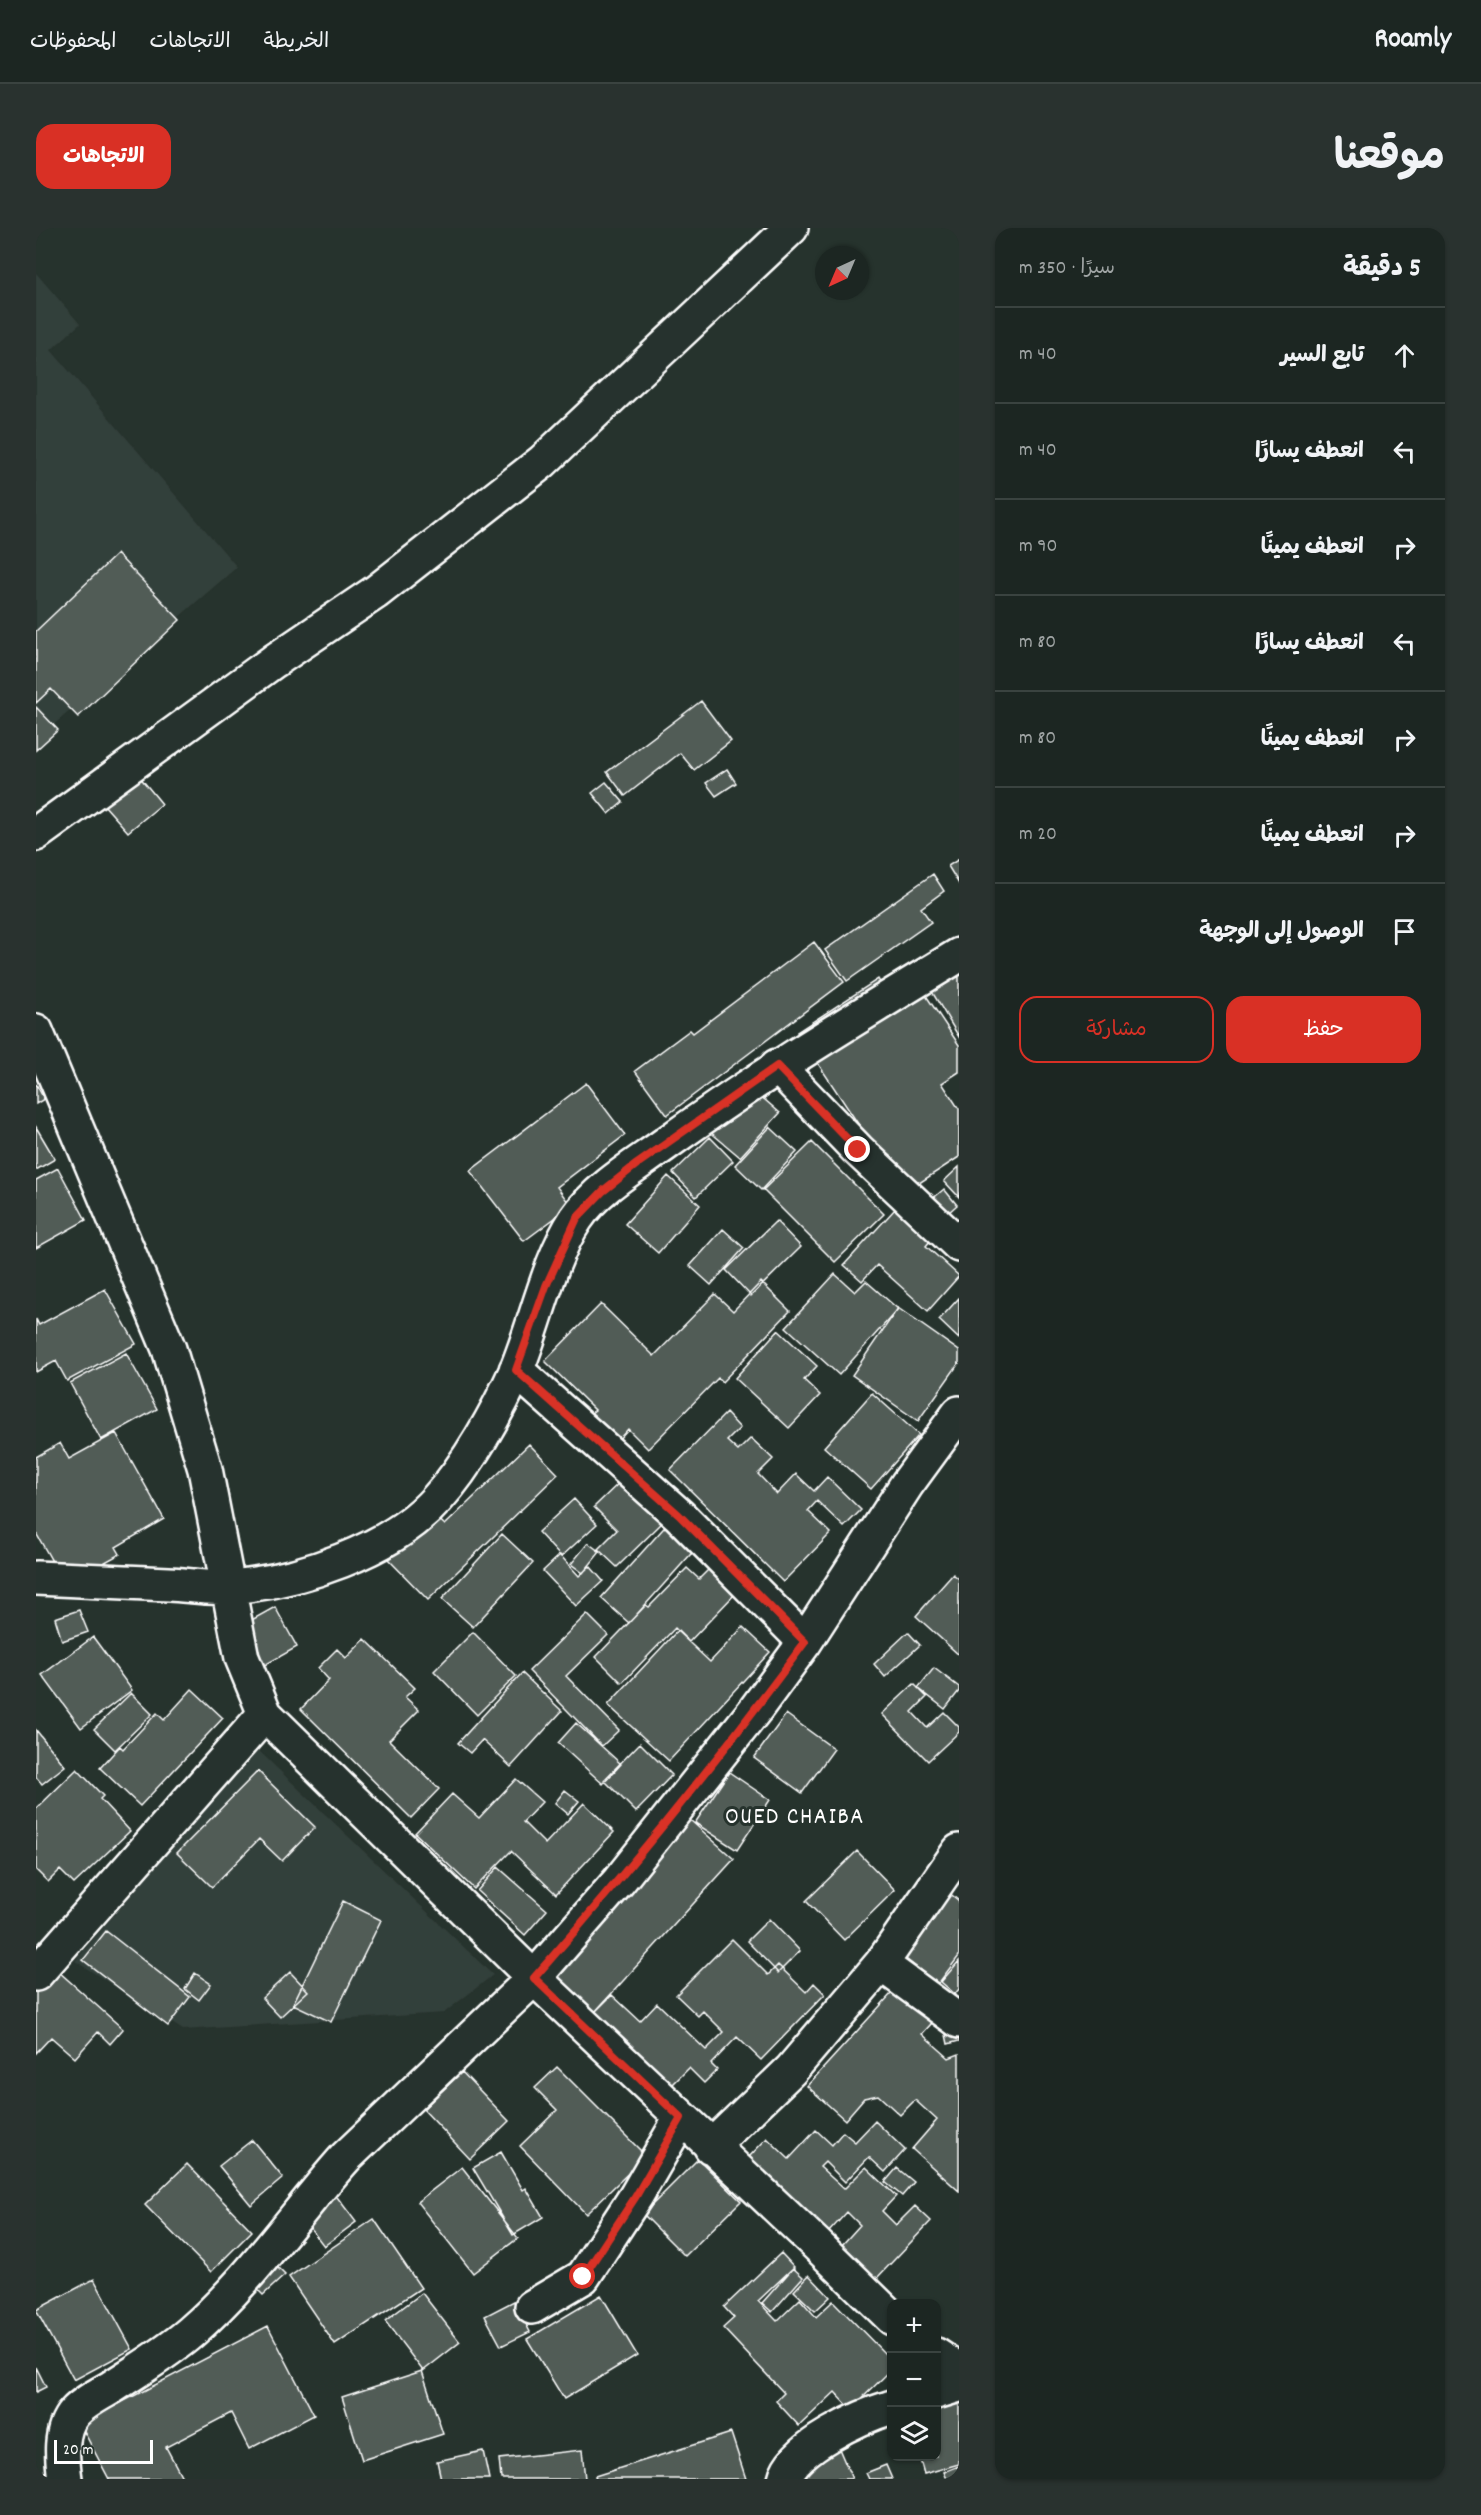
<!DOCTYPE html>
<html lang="ar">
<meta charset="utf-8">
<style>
:root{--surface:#1c2622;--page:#29322f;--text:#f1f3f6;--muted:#a0a5a5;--line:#3a4340;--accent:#d93025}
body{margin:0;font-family:Dekko,"Playpen Sans Arabic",sans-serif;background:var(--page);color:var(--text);direction:rtl}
.controls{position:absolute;right:18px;bottom:18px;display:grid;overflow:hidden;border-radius:12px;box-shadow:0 2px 4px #0004}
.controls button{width:54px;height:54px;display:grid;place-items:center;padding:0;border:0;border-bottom:2px solid var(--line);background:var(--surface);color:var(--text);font:30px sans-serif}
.compass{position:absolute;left:779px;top:18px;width:54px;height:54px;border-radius:50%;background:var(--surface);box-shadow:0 2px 4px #0004;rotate:224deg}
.scale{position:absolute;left:18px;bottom:15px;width:99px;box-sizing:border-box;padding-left:6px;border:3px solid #fff;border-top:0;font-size:16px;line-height:21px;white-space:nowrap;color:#fff;-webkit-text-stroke:4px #26332d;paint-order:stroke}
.stop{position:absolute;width:18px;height:18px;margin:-14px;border:4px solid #d93025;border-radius:50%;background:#fff}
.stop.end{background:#d93025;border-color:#fff;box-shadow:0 2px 6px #0008}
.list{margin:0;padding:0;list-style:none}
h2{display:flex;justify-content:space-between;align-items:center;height:78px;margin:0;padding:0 24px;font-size:26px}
h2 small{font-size:20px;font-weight:400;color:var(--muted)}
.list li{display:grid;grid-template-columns:39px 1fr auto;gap:18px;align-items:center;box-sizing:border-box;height:96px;padding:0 24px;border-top:2px solid var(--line)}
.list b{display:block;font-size:22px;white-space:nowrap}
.list em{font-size:20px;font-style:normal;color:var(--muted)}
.actions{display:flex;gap:12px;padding:18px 24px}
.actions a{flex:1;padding:14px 0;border:2px solid var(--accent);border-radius:18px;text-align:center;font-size:21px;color:var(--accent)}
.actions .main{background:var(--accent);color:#fff}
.icon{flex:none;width:33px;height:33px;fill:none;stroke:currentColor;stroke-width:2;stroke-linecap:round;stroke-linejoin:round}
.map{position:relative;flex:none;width:923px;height:2251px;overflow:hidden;direction:ltr;border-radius:18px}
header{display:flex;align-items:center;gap:36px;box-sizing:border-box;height:84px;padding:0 30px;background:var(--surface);border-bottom:2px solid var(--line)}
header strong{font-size:28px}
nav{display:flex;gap:33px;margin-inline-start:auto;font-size:21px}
.intro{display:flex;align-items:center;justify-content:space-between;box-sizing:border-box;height:144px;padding:0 36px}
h1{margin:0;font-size:42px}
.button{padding:15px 27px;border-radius:18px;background:var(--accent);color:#fff;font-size:21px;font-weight:700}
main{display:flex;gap:36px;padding:0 36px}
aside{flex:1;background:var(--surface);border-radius:18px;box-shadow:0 2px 4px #0004}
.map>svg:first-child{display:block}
.built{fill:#333f3a}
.building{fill:#515c57;stroke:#fff;stroke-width:1.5}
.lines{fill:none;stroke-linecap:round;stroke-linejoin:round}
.minor-casing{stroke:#fff;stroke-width:38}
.minor{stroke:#26332d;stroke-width:33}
.route{stroke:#d93025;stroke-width:8}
.labels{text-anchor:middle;stroke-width:6;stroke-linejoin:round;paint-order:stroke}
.quarter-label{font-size:24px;letter-spacing:1.5px;fill:#fff;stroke:#26332d}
</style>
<header>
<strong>Roamly</strong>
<nav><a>الخريطة</a><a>الاتجاهات</a><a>المحفوظات</a></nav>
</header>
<div class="intro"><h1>موقعنا</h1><a class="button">الاتجاهات</a></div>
<main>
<aside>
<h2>5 دقيقة<small>سيرًا · 350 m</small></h2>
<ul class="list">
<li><svg class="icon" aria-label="ahead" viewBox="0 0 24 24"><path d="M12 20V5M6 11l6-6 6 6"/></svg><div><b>تابع السير</b></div><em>40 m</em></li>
<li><svg class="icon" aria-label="left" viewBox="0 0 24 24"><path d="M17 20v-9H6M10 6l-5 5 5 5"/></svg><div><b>انعطف يسارًا</b></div><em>40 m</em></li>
<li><svg class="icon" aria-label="right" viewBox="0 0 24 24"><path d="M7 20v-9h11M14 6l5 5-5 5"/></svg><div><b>انعطف يمينًا</b></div><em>90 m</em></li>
<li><svg class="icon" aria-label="left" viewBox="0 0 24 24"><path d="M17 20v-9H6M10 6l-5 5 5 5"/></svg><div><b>انعطف يسارًا</b></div><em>80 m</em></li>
<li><svg class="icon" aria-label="right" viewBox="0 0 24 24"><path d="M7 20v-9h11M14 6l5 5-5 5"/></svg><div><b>انعطف يمينًا</b></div><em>80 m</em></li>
<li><svg class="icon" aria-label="right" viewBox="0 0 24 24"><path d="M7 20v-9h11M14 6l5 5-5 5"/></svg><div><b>انعطف يمينًا</b></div><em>20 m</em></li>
<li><svg class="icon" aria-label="arrive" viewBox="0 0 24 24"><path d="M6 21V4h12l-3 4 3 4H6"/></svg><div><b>الوصول إلى الوجهة</b></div></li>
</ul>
<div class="actions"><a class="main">حفظ</a><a>مشاركة</a></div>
</aside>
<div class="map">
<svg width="923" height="2251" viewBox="0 0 923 2251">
<rect width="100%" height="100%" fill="#26332d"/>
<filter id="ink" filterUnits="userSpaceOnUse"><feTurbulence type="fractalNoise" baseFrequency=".0167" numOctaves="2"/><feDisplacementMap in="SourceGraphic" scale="12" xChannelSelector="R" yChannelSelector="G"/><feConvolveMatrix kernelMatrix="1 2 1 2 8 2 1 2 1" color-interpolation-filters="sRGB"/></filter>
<g filter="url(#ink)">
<path class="built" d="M0,45L44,96L15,122L201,339L0,512Z
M220,1520L457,1747L408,1785L147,1802L39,1733Z"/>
<path class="building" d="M81,326L144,392L42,489L15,461L0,475V403Z
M665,473L695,513L658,542L644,525L589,568L571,544Z
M0,479L22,502L0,522Z
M691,541L700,555L680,568L670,555Z
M103,548L126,576L92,604L68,577Z
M570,554L587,574L573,586L556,565Z
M923,631V656L912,638Z
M897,646L908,663L885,680L895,694L811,753L789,722Z
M778,714L808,754L631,887L599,843L654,802L657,805Z
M923,725V809L886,747Z
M877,748L923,817V844L906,855L923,881V929L868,965L761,804L842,751L850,765Z
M550,855L589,907L521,959L535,978L488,1013L434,943Z
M0,856L8,871L0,876Z
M713,858L744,885L704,929L673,903Z
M0,899L19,931L0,942Z
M734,899L761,924L725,962L699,937Z
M674,909L697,933L660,969L637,945Z
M776,914L848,986L799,1034L727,962Z
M923,939V969L908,953Z
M22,940L50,992L0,1020V952Z
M632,948L664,977L622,1025L589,996Z
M908,961L921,977L902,994L888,978Z
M859,981L894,1013L890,1018L923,1048L892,1083L841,1037L826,1053L808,1037Z
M740,993L765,1019L715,1068L690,1042Z
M687,1001L708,1020L675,1057L654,1038Z
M799,1046L819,1064L830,1053L862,1081L803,1147L750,1099Z
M725,1054L754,1083L686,1154L682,1150L612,1221L592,1201L582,1212L555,1185L559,1182L509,1133L565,1076L618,1128L679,1066L697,1083Z
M69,1061L100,1116L31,1153L20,1133L0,1144V1091L3,1097Z
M923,1070V1111L903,1092Z
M862,1080L923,1123V1135L882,1193L816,1147Z
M742,1102L781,1138L768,1152L784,1167L753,1200L699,1150Z
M90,1125L121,1181L65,1212L34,1155Z
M836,1165L883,1207L835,1261L788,1219Z
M690,1185L704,1200L691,1213L702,1223L715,1210L737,1231L722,1246L741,1266L760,1246L778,1263L791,1249L825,1282L808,1299L781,1273L772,1283L795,1305L747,1354L634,1242Z
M80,1205L128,1291L80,1319L84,1326L29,1356L0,1305V1229L24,1215L33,1231Z
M493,1216L522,1246L392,1372L351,1330L397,1286L409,1297Z
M586,1252L627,1294L581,1339L562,1321L581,1302L558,1279Z
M538,1271L561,1296L525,1329L502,1304Z
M635,1292L663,1317L593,1395L565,1370Z
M466,1306L497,1335L437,1399L406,1371Z
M552,1315L564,1324L547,1345L535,1336Z
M524,1327L543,1348L554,1338L567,1353L540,1378L507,1343Z
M651,1340L663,1351L673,1341L699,1366L653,1414L639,1400L586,1455L560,1429L610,1377L613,1379Z
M917,1346L923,1351V1427L880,1388Z
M239,1379L261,1419L227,1438L205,1398Z
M43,1382L52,1404L26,1413L19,1390Z
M551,1386L572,1407L530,1448L583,1502L566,1518L493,1443Z
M707,1399L734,1424L633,1533L572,1477L641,1403L674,1434Z
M437,1404L480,1448L441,1487L398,1443Z
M872,1404L884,1417L849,1449L838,1436Z
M57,1409L96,1462L45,1500L6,1447Z
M329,1411L379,1460L369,1469L383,1482L353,1512L403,1561L375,1590L265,1481L293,1452L282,1440L301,1421L310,1430Z
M898,1440L923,1459V1463L909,1481L882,1460Z
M486,1445L526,1483L475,1539L446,1512L434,1525L422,1515Z
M878,1456L891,1469L876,1484L891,1500L908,1484L923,1499V1504L892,1533L846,1486Z
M156,1461L187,1490L104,1578L64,1540L84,1518L87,1521L121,1485L128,1492Z
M95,1465L116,1486L79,1522L58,1501Z
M750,1486L798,1521L766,1565L718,1530Z
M540,1495L585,1536L567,1556L522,1515Z
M0,1502L29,1538L6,1556L0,1549Z
M604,1515L636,1547L600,1584L568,1552Z
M41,1541L67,1568L64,1571L94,1603L38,1656L24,1642L12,1654L0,1642V1581Z
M222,1543L279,1599L246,1633L223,1611L176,1659L141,1625Z
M693,1544L734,1572L701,1622L659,1595Z
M480,1551L506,1574L487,1594L509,1616L548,1575L578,1604L520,1666L475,1623L438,1661L379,1605L416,1566L443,1590Z
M529,1562L543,1573L532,1586L519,1575Z
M654,1592L698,1631L557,1786L513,1747Z
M821,1623L859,1662L808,1712L770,1673Z
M462,1639L511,1682L489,1707L441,1663Z
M911,1663L923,1673V1728L902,1756L862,1725Z
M307,1673L345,1692L295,1794L257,1776Z
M733,1691L764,1723L742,1745L711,1713Z
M70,1703L154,1769L132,1798L47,1732Z
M696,1711L732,1747L742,1737L770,1764L778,1755L789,1766L725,1832L701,1809L675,1836L681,1842L668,1855L653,1840L632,1861L555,1788L576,1767L604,1793L621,1775L670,1822L688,1804L667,1783L662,1788L640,1767Z
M923,1733V1761L919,1766L905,1754Z
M13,1735L87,1801L74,1816L62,1804L39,1830L15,1809L0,1825V1749Z
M254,1744L272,1763L244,1789L226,1770Z
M159,1745L175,1756L163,1772L149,1761Z
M865,1755L916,1773L886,1806L913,1830L923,1826V1963L876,1921L901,1892L879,1872L864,1887L842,1867L828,1870L809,1892L771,1858Z
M906,1788L923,1789V1813L912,1816Z
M521,1839L610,1928L550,1986L484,1918L521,1882L499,1860Z
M426,1844L473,1893L434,1931L387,1881Z
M839,1893L869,1922L849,1944L833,1929L809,1954L789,1934L784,1939L808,1961L830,1939L860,1968L846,1983L860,1997L879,1978L895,1993L840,2051L805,2018L824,1997L811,1984L792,2005L712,1930L731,1910L753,1931L780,1902L796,1917L807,1904L819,1914Z
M216,1912L247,1950L215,1977L183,1938Z
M465,1924L487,1962L490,1960L507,1989L477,2007L437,1940Z
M662,1931L705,1973L649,2028L607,1986Z
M151,1936L216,2003L175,2044L109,1977Z
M426,1939L482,2010L437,2045L381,1974Z
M861,1940L878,1954L866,1968L849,1954Z
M289,1953L320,1994L288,2018L257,1978Z
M338,1991L385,2060L299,2117L253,2049Z
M745,2025L758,2039L722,2073L741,2093L764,2071L780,2089L797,2073L856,2133V2141L815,2181L799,2164L763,2198L740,2173L748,2165L687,2100L698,2090L688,2079Z
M232,2030L249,2047L227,2067L210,2050Z
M757,2040L767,2049L736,2084L726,2075Z
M773,2047L794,2069L779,2083L758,2063Z
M58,2051L96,2121L38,2152L0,2082Z
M386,2065L424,2114L387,2143L349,2093Z
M565,2067L601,2127L528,2171L491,2111Z
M478,2073L494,2104L465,2118L449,2088Z
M232,2098L278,2187L213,2221L195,2185L130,2219L147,2251H73L44,2196Z
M0,2139L10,2159L0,2164Z
M386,2143L407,2206L326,2232L306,2169Z
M900,2168L923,2170V2236L888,2246L883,2228H900Z
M695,2205L710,2251H560L559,2248Z
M801,2216L816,2251H744Z
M546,2222L549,2251H465L463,2231Z
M447,2223L453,2251H405L401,2233Z
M850,2237L856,2251H833L830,2245Z
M923,2238V2251H911L908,2244Z"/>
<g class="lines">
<defs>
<path id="minor" d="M0,606L238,433L340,364L506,234L755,0
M0,803L133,1121L169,1241L206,1430L229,1486L498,1750L780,2016L856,2090
M741,838L822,922L923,1017
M480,1142L643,1287L769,1414
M0,1350C44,1352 89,1354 133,1356C153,1357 174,1361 193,1359C261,1354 355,1323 401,1271C432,1237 461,1185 480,1143C500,1096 512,1033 540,991C561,960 599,938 628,917C723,848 823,788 923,727
M845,1736L923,1793
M0,1746L229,1486
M675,1919L755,1842L845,1736L923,1623
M496,2079L547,2049L600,1968L645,1890
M900,2127L923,2142
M900,2164L923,2157
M29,2251C26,2230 23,2202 38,2185C48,2174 64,2166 76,2159C103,2141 131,2125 155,2104C215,2052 258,1987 310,1929L498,1750L583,1653L719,1482L769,1414L871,1256L923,1185
M749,2251C756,2219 826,2188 856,2179"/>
</defs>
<use href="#minor" class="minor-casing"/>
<use href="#minor" class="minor"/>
</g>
</g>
<g class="lines" filter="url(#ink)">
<path class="route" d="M547,2049L600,1968L645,1890L498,1750C593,1642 684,1530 769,1414L643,1287L480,1142L510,1058L541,990L567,963L601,936L741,838L822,922"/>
</g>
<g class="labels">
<g class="quarter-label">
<text x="759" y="1595">OUED CHAIBA</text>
</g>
</g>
</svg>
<div class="controls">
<button>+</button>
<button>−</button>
<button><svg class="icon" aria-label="layers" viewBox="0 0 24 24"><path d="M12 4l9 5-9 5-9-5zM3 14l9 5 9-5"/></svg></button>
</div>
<svg class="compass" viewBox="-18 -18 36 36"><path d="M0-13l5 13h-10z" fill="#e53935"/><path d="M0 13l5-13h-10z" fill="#a0a5a5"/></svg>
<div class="scale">20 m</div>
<div class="stop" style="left:547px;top:2049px"></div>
<div class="stop end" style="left:822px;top:922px"></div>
</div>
</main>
